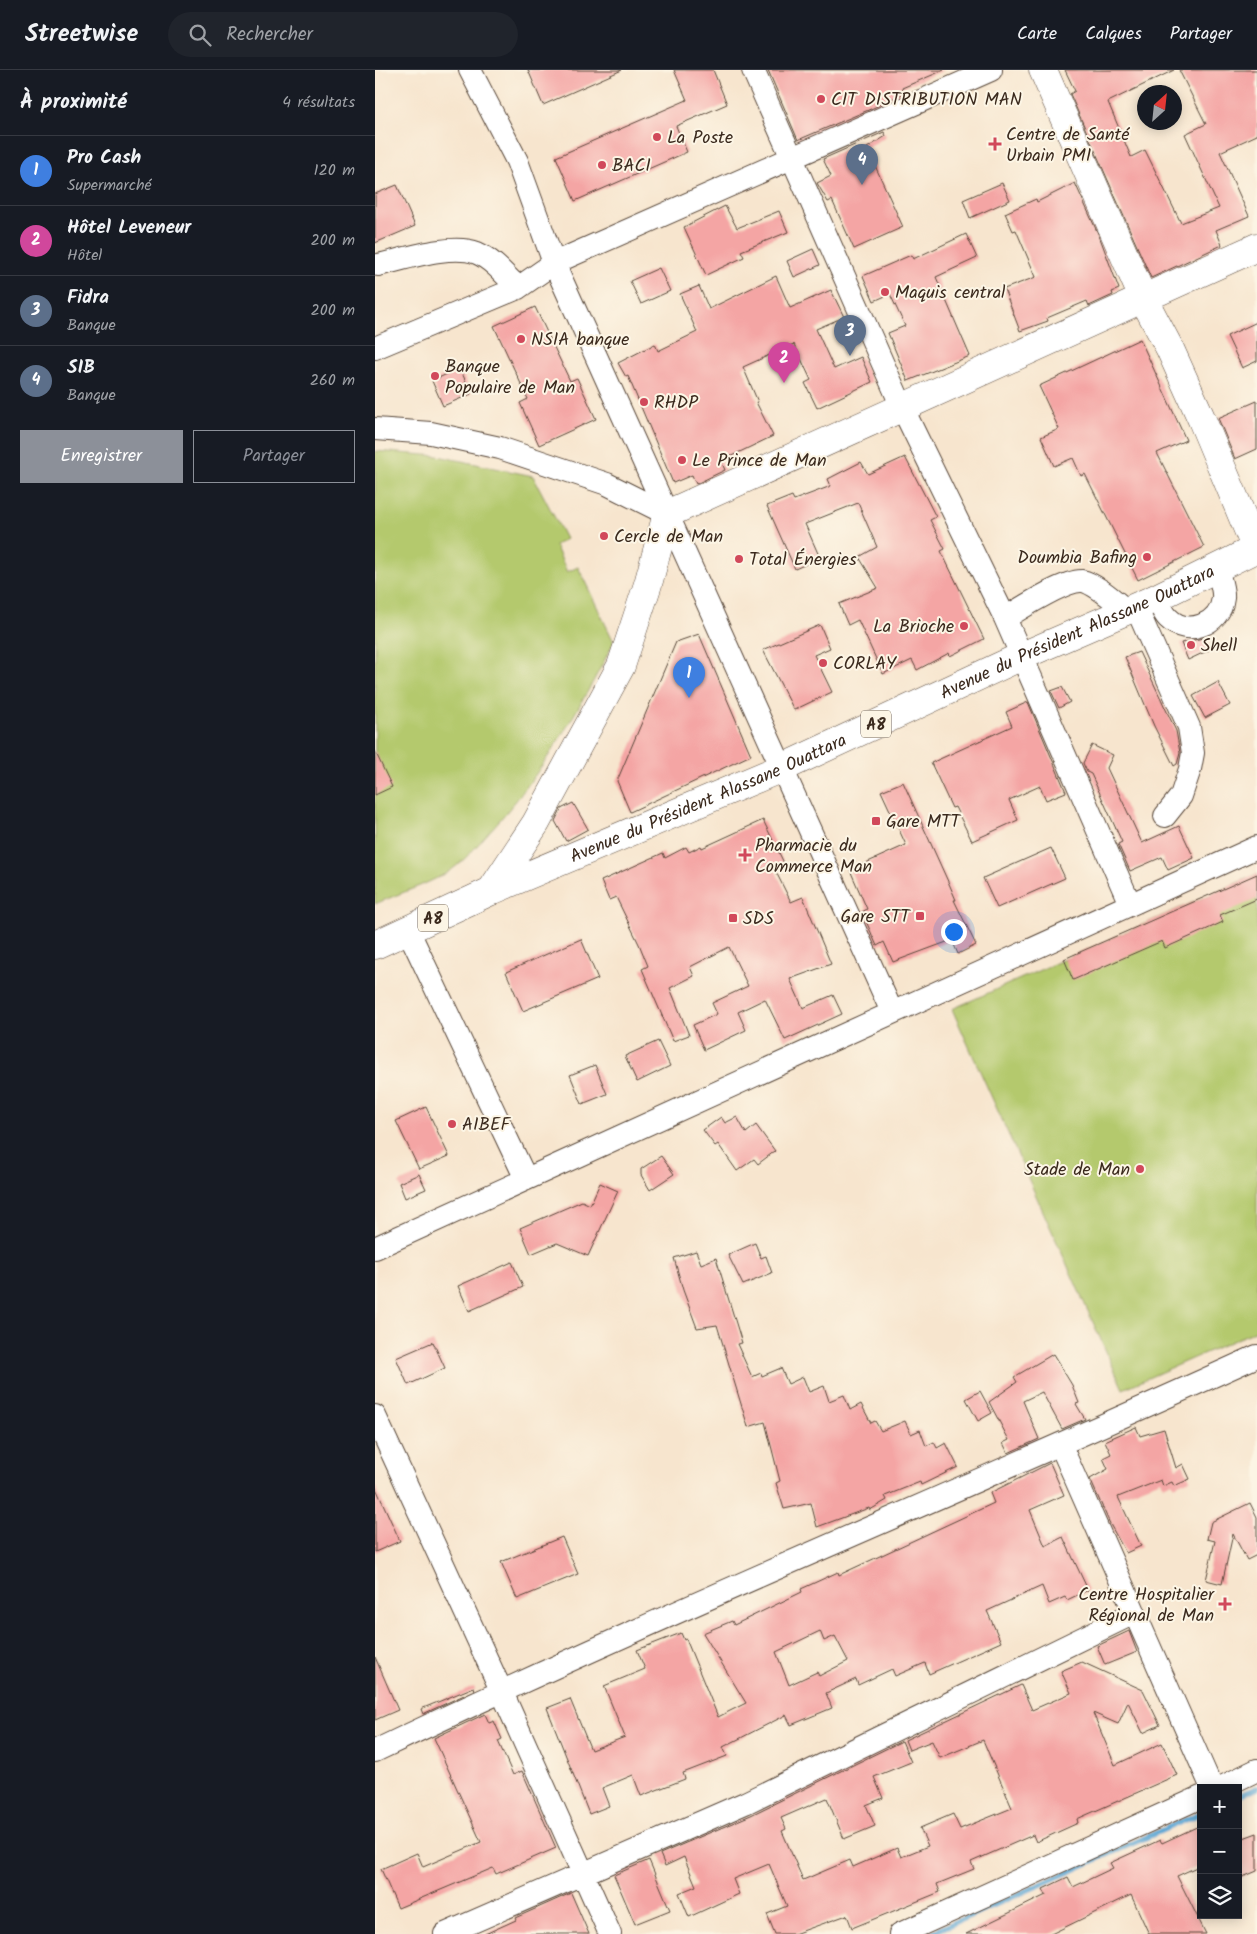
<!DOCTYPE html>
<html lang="fr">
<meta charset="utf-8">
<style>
:root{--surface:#171b24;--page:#20242c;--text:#f1f3f6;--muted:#9ea1a6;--line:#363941;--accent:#8c9099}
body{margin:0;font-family:Kalam,sans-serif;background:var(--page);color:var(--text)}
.controls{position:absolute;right:15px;bottom:15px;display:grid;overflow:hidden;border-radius:0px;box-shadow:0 2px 12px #0003}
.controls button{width:45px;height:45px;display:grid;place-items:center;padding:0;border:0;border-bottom:1px solid var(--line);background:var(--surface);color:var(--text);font:25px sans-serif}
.compass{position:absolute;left:762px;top:15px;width:45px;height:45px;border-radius:50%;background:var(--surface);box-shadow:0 2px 12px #0003;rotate:27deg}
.you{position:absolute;left:578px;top:861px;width:18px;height:18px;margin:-12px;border:4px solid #fff;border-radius:50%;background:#1a73e8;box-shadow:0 0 0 8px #1a73e833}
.badge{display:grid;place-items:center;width:32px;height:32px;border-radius:50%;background:var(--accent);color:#fff;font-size:16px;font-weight:700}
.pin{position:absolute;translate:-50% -41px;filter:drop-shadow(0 1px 2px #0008)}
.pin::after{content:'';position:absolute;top:26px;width:18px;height:15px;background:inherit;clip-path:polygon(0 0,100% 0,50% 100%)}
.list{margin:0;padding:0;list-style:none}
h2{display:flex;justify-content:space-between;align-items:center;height:65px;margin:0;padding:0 20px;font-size:21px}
h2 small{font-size:16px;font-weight:400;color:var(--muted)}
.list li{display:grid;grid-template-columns:32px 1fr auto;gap:15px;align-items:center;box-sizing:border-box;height:70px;padding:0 20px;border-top:1px solid var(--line)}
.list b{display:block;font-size:19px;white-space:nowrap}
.list p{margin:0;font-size:16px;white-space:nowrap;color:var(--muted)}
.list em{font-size:16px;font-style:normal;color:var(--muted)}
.actions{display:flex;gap:10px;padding:15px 20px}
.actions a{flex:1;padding:11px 0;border:1px solid var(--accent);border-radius:0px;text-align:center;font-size:18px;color:var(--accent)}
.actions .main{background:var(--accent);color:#fff}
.icon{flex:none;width:28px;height:28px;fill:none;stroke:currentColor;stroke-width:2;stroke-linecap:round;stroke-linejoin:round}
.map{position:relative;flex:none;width:882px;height:1864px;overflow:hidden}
header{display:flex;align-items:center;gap:30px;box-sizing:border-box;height:70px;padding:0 25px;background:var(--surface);border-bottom:1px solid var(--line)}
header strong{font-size:24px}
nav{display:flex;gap:28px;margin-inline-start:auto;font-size:18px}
.search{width:350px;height:45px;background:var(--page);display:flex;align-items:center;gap:12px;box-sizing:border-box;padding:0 18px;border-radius:28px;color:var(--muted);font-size:19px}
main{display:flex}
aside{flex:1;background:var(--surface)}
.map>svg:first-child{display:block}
.garden{fill:#b4c96d;stroke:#787a46}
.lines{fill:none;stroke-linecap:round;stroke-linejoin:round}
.stream{stroke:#5ca6d4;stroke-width:5.5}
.building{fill:#f4a5a4;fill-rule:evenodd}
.minor-casing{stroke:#574638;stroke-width:24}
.major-casing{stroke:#574638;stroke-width:29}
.minor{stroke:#fff;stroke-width:22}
.major{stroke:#fff;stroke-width:28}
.poi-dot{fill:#d1495b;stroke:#fcf5e5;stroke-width:2}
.labels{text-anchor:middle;stroke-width:4;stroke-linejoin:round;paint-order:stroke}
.shield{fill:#fcf5e5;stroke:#75675a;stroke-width:1}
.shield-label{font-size:16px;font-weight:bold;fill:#3b2a1e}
.poi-label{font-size:18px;fill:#3b2a1e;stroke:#fcf5e5;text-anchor:start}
.street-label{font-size:18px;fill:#3b2a1e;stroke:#fcf5e5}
</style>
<header>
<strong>Streetwise</strong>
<div class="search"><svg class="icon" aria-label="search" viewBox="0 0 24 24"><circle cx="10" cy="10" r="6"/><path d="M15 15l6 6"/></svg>Rechercher</div>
<nav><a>Carte</a><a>Calques</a><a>Partager</a></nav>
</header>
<main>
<aside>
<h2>À proximité<small>4 résultats</small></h2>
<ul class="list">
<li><span class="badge" style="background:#3f7fe0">1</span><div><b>Pro Cash</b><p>Supermarché</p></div><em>120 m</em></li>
<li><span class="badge" style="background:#d1479c">2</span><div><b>Hôtel Leveneur</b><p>Hôtel</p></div><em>200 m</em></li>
<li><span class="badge" style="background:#5c6f8a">3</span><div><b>Fidra</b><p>Banque</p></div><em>200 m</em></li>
<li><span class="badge" style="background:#5c6f8a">4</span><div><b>SIB</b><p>Banque</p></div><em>260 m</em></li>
</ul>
<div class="actions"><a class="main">Enregistrer</a><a>Partager</a></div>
</aside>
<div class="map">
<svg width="882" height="1864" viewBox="0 0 882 1864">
<rect width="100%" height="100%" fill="#fcf5e5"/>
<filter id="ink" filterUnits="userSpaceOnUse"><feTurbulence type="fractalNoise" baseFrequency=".02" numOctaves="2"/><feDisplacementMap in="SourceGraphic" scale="10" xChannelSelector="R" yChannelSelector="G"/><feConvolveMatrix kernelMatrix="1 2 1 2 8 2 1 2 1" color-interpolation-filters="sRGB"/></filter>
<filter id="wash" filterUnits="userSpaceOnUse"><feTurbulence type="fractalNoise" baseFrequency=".0096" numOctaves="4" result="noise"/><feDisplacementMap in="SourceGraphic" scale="20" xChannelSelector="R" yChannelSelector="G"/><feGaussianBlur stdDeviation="1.12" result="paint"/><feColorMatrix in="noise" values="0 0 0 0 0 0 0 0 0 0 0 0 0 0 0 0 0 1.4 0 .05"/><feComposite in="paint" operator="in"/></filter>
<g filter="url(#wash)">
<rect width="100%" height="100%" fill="#f7e5ce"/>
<path class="garden" d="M0,381L63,386L158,406L191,469L180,475L192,502L203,497L239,572C204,640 166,706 114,762C101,777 87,794 70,804C48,816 23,824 0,834Z
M882,804V1260L748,1319L577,939Z"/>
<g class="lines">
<path class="stream" d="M863,1726L882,1718
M554,1864L826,1743"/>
</g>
<g id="blocks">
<path class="building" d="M153,0H247L168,35Z
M299,0H338L352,34L301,56L312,82L200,131L181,87L312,30Z
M393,0H569L527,18L529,23L498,38L423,70Z
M690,0H799L733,32L756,87L770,80L806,153L844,138L810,64L831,54L804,0H882V65L845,82L874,146L841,160L847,175L776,208L695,24L700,21Z
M509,62L511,66L492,78L528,157L479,179L457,130L453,132L442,113L456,106L448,89Z
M627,113L635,130L595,148L588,130Z
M700,113L725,168L744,219L737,222L738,225L714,236L712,231L672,248L673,251L645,261L629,219L661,207L641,160L638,161L630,143L661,129L662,132Z
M22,115L40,156L0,173V124Z
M350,136L362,158L404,141L413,162L366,181L369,187L331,205L309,157Z
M591,164L602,188L561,207L595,286L533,311L513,263L530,256L515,224L499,231L488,206L536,185L538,189Z
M438,179L445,195L419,207L412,191Z
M284,198L295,221L266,234L255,211Z
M401,206L415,238L456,220L469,247L441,259L459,299L486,287L497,312L442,338L430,313L436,310L419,274L368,297L383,332H381L398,366L346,391L350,400L321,414L317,405L298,413L253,306L251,307L243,293L280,274L283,281L322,262L305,224L324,216L334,239Z
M160,237L195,311L202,308L221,349L164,375L145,333L153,329L119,256Z
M882,252V291L867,298L852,266Z
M765,269L811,370L782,383L829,477L763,510L710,404L706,406L698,388L679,396L666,367L684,359L664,316Z
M85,298L96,324L68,336L57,311Z
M882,331V379L860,389L843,348Z
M530,387L561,447L555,450L570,479L566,481L609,569L575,586L574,583L542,600L537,590L508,604L483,550L473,555L464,534L503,518L484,487L502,477L483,433L430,454L445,488L420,499L392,436L417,426L419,430L456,416L453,409L486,392L493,404Z
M445,555L455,578L439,585L457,622L419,640L388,580Z
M324,564L376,685L255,742L242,711L301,572Z
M828,568L834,580L813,590L806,573Z
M764,582L801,661L805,683L802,694L799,696L779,656L750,587Z
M843,612L855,635L830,648L818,626Z
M687,617L695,632L684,638L676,621Z
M653,632L691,722L671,730L665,716L634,730L643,750L597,771L580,737L577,738L556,693L637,656L631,642Z
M717,675L738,685L732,698L767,773L804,756L819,788L793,800L787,787L755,801L743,774L747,772L716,704L712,702L708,693Z
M0,681L17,717L0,725Z
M528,712L575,816L581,830H579L601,875L583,884L577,870L518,892L509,872L502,876L487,842L492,839L475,800L531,775L506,721Z
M198,733L213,759L191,771L180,751L186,739Z
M388,750L409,793L399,798L416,832L428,827L456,894L415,909L428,938L458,925L467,944L410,970L390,929L363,942L371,960L329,980L318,955L342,944L337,933L373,916L354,877L315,897L319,906L295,918L314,965L298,971L267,899L273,896L264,874L241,827L234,830L226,811L288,783L290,788L311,777L314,782L326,776L327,778Z
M676,778L690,808L622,838L608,808Z
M882,804V829L845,845L848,852L790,878L787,871L698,910L689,889Z
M206,869L223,909L148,941L131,902Z
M283,971L295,996L262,1012L250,986Z
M220,995L232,1024L207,1034L195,1005Z
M51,1037L74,1086L44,1099L21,1051Z
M346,1047L350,1053L362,1047L371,1063L381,1055L400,1081L383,1094L379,1089L362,1101L343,1074L340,1076L328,1060Z
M286,1086L299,1104L275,1120L266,1105V1099Z
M44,1104L51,1119L30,1128L24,1113Z
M225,1113L243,1121L213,1186L182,1173L156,1184L145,1158L207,1131L215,1135Z
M380,1173L386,1188L391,1186L397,1203L368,1215L353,1185Z
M321,1181L326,1194L341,1188L367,1273L362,1274L377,1307L386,1303L387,1306L406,1298L413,1314L428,1307L434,1322L449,1316L454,1331L469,1325L475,1340L486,1334L496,1353L500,1351L506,1361L530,1351L536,1364L545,1360L551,1376L559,1372L562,1378L571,1373L583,1397L546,1415L545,1412L510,1426L512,1430L495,1440L494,1438L442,1457L436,1433L409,1439L401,1413L405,1411L390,1352L373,1357L342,1255L322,1258L308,1220L299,1188Z
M137,1192L148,1217L94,1241L83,1216Z
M58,1272L70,1298L33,1315L21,1288Z
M678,1284L697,1315L704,1333L701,1334L710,1349L687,1359L667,1322L648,1331L664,1369L633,1383L628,1373L634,1370L614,1332L642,1312L639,1307Z
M605,1321L617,1343L603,1351L591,1329Z
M761,1357L765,1366L789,1359L801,1398L808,1394L815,1409L799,1416L797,1412L788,1416L786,1410L743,1427L766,1476L751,1483L736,1456L715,1409L733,1399L728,1388L736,1384L730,1371Z
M675,1393L689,1425L655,1440L670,1476L688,1467L713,1520L692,1530L690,1527L674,1534L667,1516L612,1541L626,1572L554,1604L550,1593L520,1606L517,1599L483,1615L481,1609L451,1623L457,1638L416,1655L411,1645L348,1677L352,1686L308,1703L310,1709L266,1726L258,1705L227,1718L234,1736L214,1744L172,1638L195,1629L216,1680L250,1667L229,1616L270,1599L262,1580L306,1563L309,1570L311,1569L343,1647L371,1633L328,1563L357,1551L359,1555L427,1522L426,1519L463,1502L464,1505L619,1433L615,1423ZM445,1561L449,1571L460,1566L473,1591L444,1606L442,1602L414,1615L401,1582Z
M0,1416L25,1471L0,1482Z
M875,1433L882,1447V1485L872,1490L858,1464L847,1514L831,1510L840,1471L832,1469L836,1452Z
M187,1467L203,1504L142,1529L126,1492Z
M754,1561L762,1582L730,1595L722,1576Z
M0,1587L23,1640L0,1650Z
M707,1592L768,1620L785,1655L768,1663L753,1632L743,1654L718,1643L740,1695L787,1673L802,1705L702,1749L703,1753L661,1772L658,1765L596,1792L599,1799L562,1814L565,1822L477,1858L472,1845L419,1864H400L392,1844L412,1836L394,1794L358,1809L364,1824L314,1847L304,1823L321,1816L309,1787L290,1796L285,1784L376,1745L527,1671L536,1692L499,1707L508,1728L491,1735L500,1756L469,1769L452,1728L406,1748L411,1759L407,1761L428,1810L475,1790L478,1797L522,1778L526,1787L553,1776L545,1758L578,1744L585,1759L637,1738L608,1670L565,1688L557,1671L534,1680L530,1670L646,1615L657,1640L696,1623L686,1601Z
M99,1617L100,1620L48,1644L46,1639Z
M110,1644L114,1653L119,1651L127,1669L123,1671L138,1705L147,1701L181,1778L121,1804L118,1798L23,1838L6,1799L42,1783L48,1797L106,1772L59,1668Z
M826,1755V1795L802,1806L831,1864H774L756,1825L676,1864H591L671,1825L668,1819L693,1807L698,1817L738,1798L735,1793L785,1770L787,1773Z
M882,1763V1801L863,1809V1770Z
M274,1790L295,1840L260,1854L239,1805Z
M196,1823L214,1864H110L141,1850L140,1848Z"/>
</g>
</g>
<g filter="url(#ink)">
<use href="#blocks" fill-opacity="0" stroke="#574638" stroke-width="1"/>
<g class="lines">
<defs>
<path id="minor" d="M95,0L142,91L179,193L517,942
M378,0L527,337L630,548L755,834
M3,195C30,189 76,173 102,183C118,190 131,206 143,218
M0,278L143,218L179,193L616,0
M0,359L56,363L125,378L232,414L292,444
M781,528C785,534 788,543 793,548C812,567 845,555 848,528C849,519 844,507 842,498
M761,537L814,657L818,683L815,699L806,726L790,746
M630,548C645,539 690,510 707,511C720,513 742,533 752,541
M33,860L151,1109
M0,1178L882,777
M0,1346L126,1620L235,1864
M686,1376L837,1718
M0,1681C290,1542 589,1420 882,1286
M845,1718L882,1700
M70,1864L370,1733L759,1543
M525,1864L826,1727"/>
<g id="major">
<path d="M668,0L768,228L795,279L827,350L881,479"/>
<path d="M116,821L161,753L246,596L273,514L292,444L882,177"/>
<path id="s1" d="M0,875L116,821L407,698L647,586L781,528L882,478"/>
</g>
</defs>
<use href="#minor" class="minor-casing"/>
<use href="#major" class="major-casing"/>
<use href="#minor" class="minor"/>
<use href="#major" class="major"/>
</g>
</g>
<g class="poi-dot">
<circle cx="446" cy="29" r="5"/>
<circle cx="282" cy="67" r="5"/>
<path d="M617.5 66.5h5v5h5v5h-5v5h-5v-5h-5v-5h5z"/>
<circle cx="227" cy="95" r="5"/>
<circle cx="510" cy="222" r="5"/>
<circle cx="146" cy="269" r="5"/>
<circle cx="60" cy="306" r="5"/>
<circle cx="269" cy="332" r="5"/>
<circle cx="307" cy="390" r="5"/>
<circle cx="229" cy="466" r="5"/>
<circle cx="772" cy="487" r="5"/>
<circle cx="364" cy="489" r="5"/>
<circle cx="589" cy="556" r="5"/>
<circle cx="816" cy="575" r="5"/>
<circle cx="448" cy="593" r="5"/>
<rect x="496" y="746" width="10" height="10" rx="2.5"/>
<path d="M367.5 777.5h5v5h5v5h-5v5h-5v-5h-5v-5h5z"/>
<rect x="540" y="841" width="10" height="10" rx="2.5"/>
<rect x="353" y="843" width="10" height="10" rx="2.5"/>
<circle cx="77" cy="1054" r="5"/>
<circle cx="765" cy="1099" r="5"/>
<path d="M847.5 1526.5h5v5h5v5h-5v5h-5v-5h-5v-5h5z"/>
</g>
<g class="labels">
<g class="shield">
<rect x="486" y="640.5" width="30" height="27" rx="4"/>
<rect x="43" y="834.5" width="30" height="27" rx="4"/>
</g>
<g class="shield-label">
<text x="501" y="660">A8</text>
<text x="58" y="854">A8</text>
</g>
<g class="poi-label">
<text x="456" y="35">CIT DISTRIBUTION MAN</text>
<text x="631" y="70">Centre de Santé<tspan x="631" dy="21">Urbain PMI</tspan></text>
<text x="292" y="73">La Poste</text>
<text x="237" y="101">BACI</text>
<text x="520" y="228">Maquis central</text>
<text x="156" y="275">NSIA banque</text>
<text x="70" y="302">Banque<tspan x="70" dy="21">Populaire de Man</tspan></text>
<text x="279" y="338">RHDP</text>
<text x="317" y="396">Le Prince de Man</text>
<text x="239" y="472">Cercle de Man</text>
<text x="762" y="493" text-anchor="end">Doumbia Bafing</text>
<text x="374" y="495">Total Énergies</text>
<text x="579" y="562" text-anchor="end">La Brioche</text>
<text x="826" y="581">Shell</text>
<text x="458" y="599">CORLAY</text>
<text x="511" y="757">Gare MTT</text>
<text x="380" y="781">Pharmacie du<tspan x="380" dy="21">Commerce Man</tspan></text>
<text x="535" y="852" text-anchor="end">Gare STT</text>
<text x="368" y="854">SDS</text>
<text x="87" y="1060">AIBEF</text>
<text x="755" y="1105" text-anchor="end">Stade de Man</text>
<text x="839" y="1530" text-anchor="end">Centre Hospitalier<tspan x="839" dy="21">Régional de Man</tspan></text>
</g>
<g class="street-label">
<text dy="6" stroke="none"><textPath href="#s1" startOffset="769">Avenue du Président Alassane Ouattara</textPath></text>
<text dy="6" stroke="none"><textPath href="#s1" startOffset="364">Avenue du Président Alassane Ouattara</textPath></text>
</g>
</g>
</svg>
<div class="controls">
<button>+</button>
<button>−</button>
<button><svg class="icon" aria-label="layers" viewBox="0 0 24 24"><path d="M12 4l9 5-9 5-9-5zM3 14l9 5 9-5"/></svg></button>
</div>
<svg class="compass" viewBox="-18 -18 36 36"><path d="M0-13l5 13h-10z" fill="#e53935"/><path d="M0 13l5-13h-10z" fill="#9ea1a6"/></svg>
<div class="you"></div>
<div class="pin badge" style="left:314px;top:628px;background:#3f7fe0">1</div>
<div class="pin badge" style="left:409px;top:313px;background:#d1479c">2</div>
<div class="pin badge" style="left:475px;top:286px;background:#5c6f8a">3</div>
<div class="pin badge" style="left:487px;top:115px;background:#5c6f8a">4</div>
</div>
</main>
